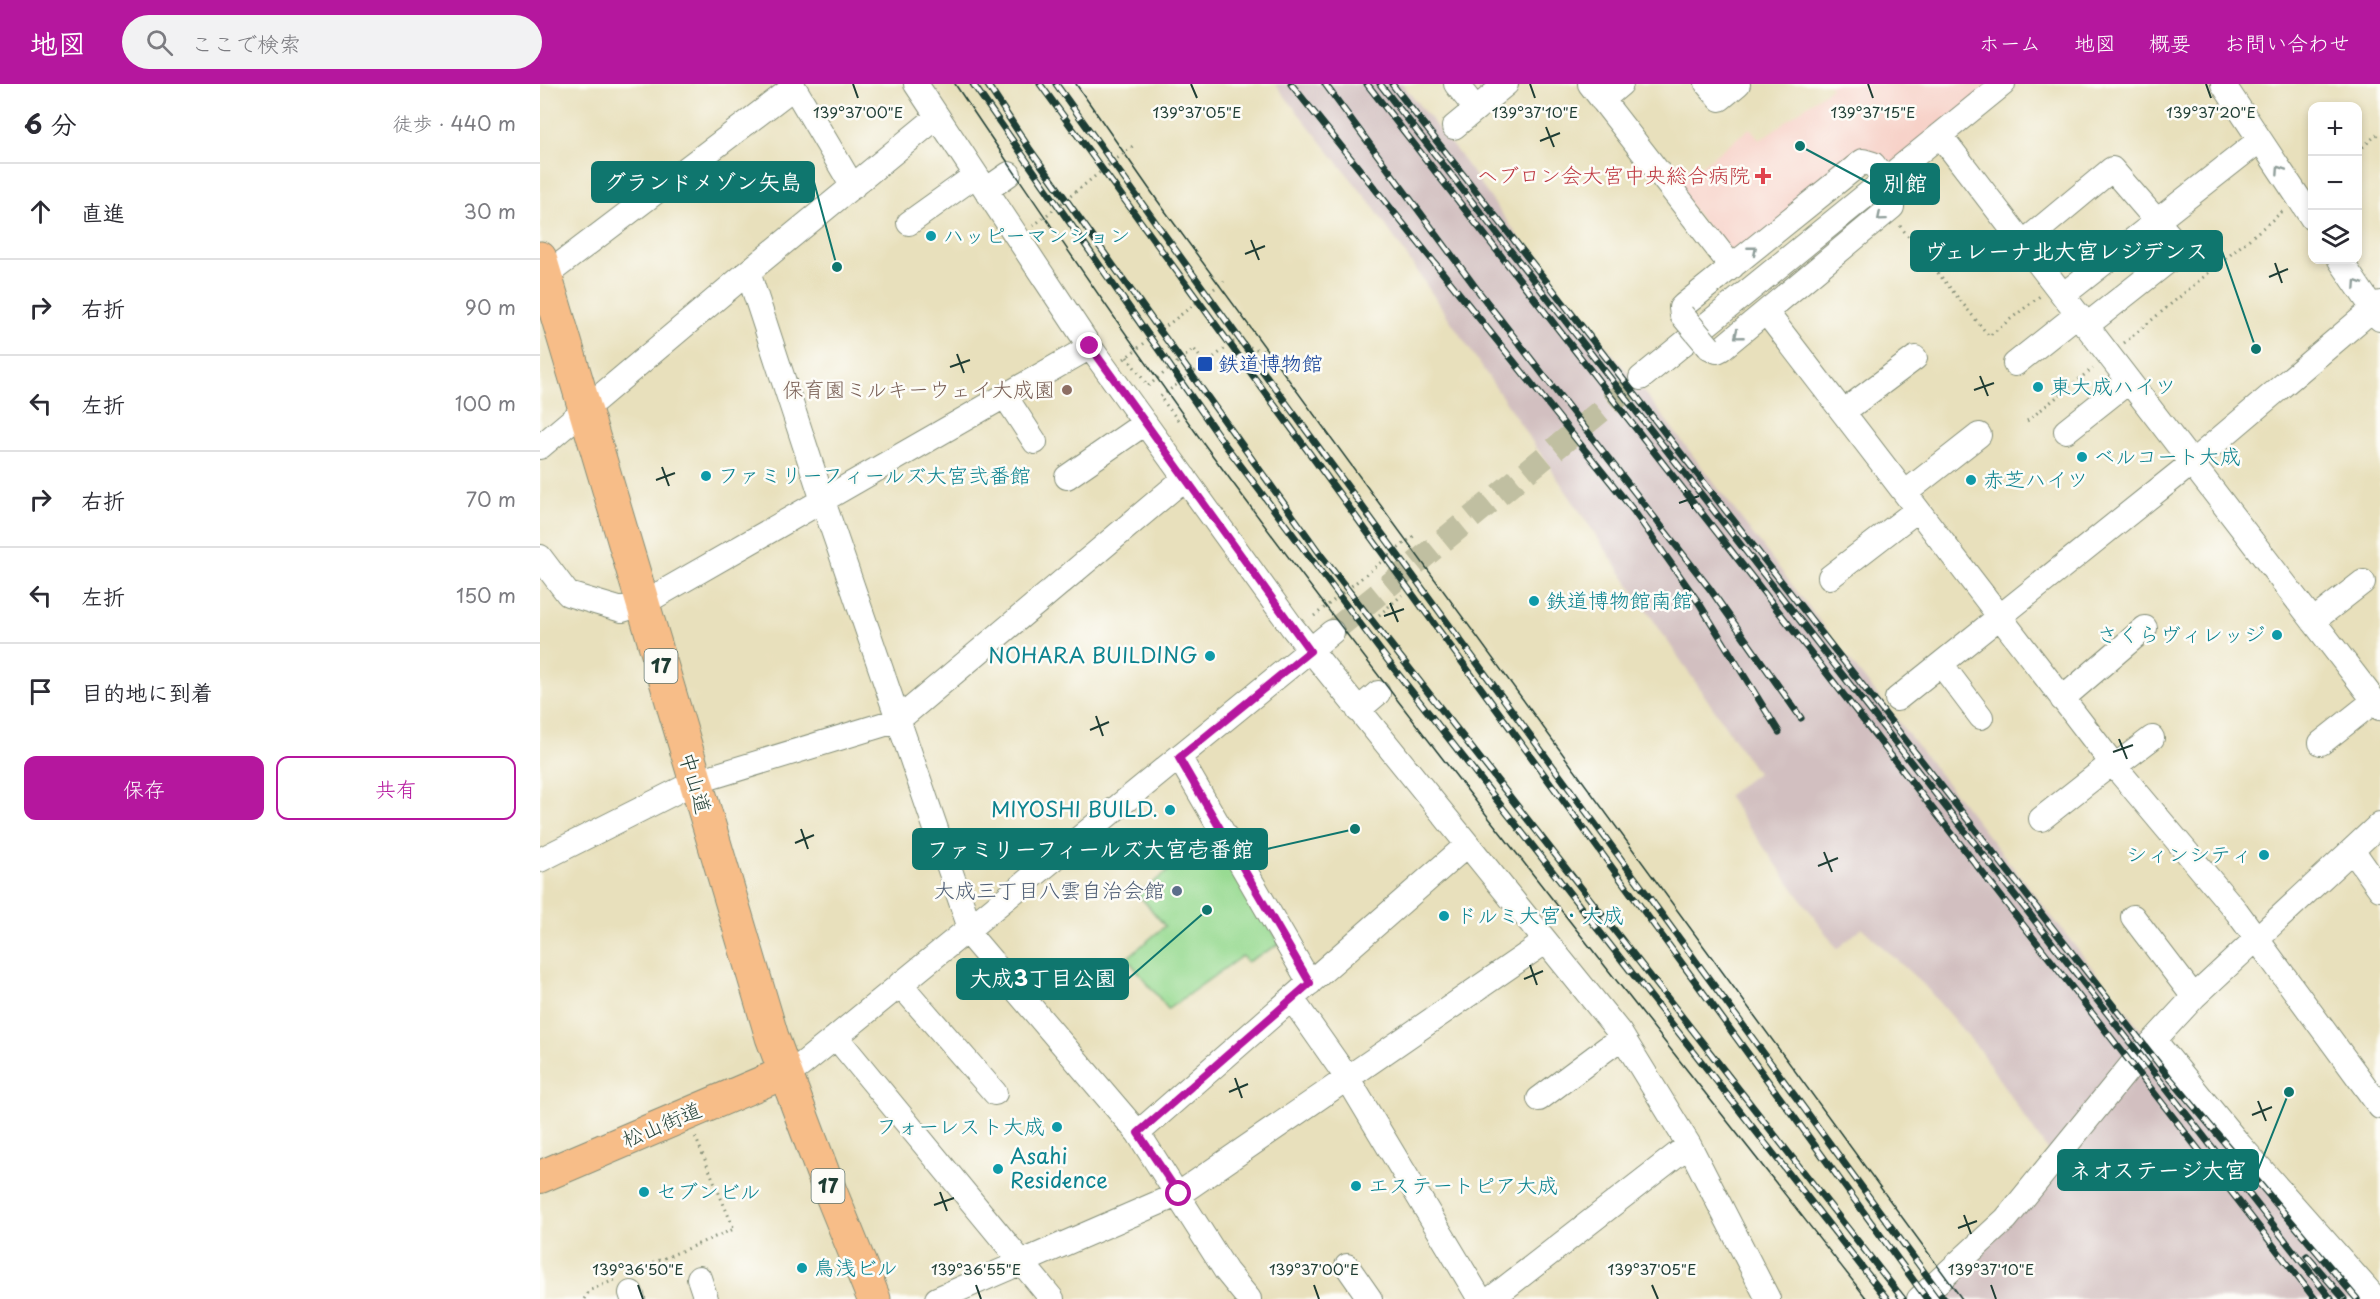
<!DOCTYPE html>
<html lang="ja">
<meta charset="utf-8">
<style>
:root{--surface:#fff;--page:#f2f2f3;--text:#2b2b33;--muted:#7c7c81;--line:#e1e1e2;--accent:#b5179e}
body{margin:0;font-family:"Playpen Sans","Klee One",sans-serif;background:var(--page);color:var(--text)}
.controls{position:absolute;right:18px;top:18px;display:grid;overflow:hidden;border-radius:12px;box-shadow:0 3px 9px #0003}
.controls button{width:54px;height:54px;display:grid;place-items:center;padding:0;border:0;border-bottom:2px solid var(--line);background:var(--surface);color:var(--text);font:30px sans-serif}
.stop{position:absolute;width:18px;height:18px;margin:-14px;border:4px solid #b5179e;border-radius:50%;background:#fff}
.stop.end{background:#b5179e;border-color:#fff;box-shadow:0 2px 6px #0008}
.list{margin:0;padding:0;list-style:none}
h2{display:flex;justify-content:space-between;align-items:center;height:78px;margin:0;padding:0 24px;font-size:26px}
h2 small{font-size:20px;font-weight:400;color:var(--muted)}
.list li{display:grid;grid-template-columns:39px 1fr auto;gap:18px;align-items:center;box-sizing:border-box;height:96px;padding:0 24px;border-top:2px solid var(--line)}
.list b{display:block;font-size:22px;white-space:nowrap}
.list em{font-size:20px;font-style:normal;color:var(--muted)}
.actions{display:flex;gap:12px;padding:18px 24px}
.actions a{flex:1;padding:14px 0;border:2px solid var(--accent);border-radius:12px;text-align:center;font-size:21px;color:var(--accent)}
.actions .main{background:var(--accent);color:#fff}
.icon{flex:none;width:33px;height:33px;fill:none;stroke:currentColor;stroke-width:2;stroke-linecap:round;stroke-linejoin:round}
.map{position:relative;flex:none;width:1840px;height:1215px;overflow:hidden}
header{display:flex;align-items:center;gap:36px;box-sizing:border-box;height:84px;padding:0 30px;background:var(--accent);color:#fff}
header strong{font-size:28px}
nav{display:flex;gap:33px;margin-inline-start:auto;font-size:21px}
.search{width:420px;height:54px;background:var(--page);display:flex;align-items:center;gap:15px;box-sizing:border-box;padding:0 21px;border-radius:33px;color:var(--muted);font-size:22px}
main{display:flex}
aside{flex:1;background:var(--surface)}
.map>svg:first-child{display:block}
.built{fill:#f7d1c8}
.industrial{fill:#d2bfc0}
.green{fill:#97da91;stroke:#5b8c62;stroke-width:1.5}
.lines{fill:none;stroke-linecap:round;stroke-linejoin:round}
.minor-tunnel{stroke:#c0bfa1;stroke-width:24;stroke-dasharray:24 12;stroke-linecap:butt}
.minor-casing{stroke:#848e78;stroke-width:26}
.major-casing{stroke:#848e78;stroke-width:34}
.highway-casing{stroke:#848e78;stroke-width:35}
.path{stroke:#848e78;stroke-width:3;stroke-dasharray:1.5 4.5;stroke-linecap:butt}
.minor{stroke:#fff;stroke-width:24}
.major{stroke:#f7bd88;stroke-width:32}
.highway{stroke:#f7bd88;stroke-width:33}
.tram{stroke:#1f3d34;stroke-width:1.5}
.rail-casing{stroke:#1f3d34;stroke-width:7}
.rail{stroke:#fdfcf7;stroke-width:4.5;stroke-dasharray:14;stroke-linecap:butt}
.minor-bridge-casing{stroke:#848e78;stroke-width:26;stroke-linecap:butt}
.minor-bridge{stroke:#fff;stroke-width:24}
.oneway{stroke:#8f9e9a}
.route{stroke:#b5179e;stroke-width:8}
.ticks{fill:none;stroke:#1f3d34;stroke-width:2}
.health-dot{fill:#e0444e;stroke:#fdfcf7;stroke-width:2}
.culture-dot{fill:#0f9aa8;stroke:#fdfcf7;stroke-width:2}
.transit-dot{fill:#1a4fb4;stroke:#fdfcf7;stroke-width:2}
.education-dot{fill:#8d6e63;stroke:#fdfcf7;stroke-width:2}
.service-dot{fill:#5c6f8a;stroke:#fdfcf7;stroke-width:2}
.labels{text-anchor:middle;stroke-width:5;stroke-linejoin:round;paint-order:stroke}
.shield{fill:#fdfcf7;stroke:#62766e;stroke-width:1.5}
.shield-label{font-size:20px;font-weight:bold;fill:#1f3d34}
.health-label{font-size:21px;fill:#be3a42;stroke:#fdfcf7;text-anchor:end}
.culture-label{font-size:21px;fill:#0d838f;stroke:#fdfcf7;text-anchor:start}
.transit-label{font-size:21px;fill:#164399;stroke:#fdfcf7;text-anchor:start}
.education-label{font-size:21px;fill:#785e54;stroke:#fdfcf7;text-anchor:end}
.street-label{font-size:21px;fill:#1f3d34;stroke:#fdfcf7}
.service-label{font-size:21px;fill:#4e5e75;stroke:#fdfcf7;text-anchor:end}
.ticks-label{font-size:15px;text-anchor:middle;fill:#1f3d34;stroke:#fdfcf7;stroke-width:5;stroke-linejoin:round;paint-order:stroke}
.leader{fill:none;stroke:#0f766e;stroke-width:2}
.callout-dot{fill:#0f766e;stroke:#fdfcf7;stroke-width:2}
.callout{fill:#0f766e;stroke:#0f766e;stroke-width:2}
.callout-label{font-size:22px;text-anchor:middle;font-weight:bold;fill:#fff}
</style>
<header>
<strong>地図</strong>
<div class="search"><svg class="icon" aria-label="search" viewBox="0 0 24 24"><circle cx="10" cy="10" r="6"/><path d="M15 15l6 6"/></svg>ここで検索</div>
<nav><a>ホーム</a><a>地図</a><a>概要</a><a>お問い合わせ</a></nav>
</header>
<main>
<aside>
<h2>6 分<small>徒歩 · 440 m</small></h2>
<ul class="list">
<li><svg class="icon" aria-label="ahead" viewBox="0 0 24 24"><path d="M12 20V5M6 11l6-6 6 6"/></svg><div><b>直進</b></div><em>30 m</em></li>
<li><svg class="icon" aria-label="right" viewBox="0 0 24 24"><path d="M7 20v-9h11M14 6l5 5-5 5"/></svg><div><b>右折</b></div><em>90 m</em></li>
<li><svg class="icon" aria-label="left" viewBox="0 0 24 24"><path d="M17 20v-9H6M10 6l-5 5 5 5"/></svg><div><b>左折</b></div><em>100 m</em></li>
<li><svg class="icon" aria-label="right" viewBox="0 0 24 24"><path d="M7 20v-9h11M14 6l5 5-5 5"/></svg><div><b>右折</b></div><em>70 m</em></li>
<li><svg class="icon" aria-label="left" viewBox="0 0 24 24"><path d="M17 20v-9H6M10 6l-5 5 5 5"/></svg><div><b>左折</b></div><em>150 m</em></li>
<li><svg class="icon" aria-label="arrive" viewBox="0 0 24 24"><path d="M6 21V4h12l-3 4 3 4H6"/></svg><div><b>目的地に到着</b></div></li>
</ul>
<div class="actions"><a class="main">保存</a><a>共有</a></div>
</aside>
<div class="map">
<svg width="1840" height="1215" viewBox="0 0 1840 1215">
<rect width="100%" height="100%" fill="#fdfcf7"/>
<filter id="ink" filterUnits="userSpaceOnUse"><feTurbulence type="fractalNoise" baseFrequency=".0167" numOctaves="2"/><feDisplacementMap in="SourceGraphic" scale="12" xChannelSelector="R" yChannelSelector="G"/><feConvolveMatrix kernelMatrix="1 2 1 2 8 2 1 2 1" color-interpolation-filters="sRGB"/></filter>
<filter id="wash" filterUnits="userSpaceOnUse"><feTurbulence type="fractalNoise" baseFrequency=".008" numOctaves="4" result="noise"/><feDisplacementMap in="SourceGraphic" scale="24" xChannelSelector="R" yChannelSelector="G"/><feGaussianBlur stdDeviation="1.35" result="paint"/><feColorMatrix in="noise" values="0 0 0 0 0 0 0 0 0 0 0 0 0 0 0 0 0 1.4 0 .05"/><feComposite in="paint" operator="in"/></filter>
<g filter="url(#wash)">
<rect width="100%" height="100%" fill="#e8e0bc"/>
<path class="built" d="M1289,0H1455L1356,81L1322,71L1193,176L1135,102L1210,44L1220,56L1291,4Z"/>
<path class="industrial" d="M735,0H862L918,69L993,173L1115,322L1297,560L1605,951L1509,1069L1438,964L1384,901L1322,844L1297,865L1187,712L1217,689L832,121Z
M1615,968L1826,1215H1392Z"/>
<path class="green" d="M679,748L740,860L707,878L702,872L628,925L587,874L625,842L598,810Z"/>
</g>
<g filter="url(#ink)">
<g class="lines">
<path class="minor-tunnel" d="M792,548L1101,294"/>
<defs>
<path id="minor" d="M252,0L313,103
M376,0L550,263L752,543L1080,949L1149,1061L1228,1215
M916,0L936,25
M1050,0L1192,183
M1167,0L1180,15L1198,0
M1683,0L1772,134
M1062,16L1081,0
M914,43L966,0
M1400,51L1840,624
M446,106L469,90
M369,139L436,91
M1483,159L1572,85L1642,166L1546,242
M1800,176L1840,235
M208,188L285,423L430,844
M5,192L254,3
M1523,211L1720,56
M1226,228L1572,679L1697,828L1840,1023
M1142,231L1141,224L1144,221L1323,77L1333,80L1353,107L1352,123L1181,265L1177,267L1169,263
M1475,280L1538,230
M1101,294L1463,0
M465,312L495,358
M1303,328L1375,274
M1526,347L1589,297
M0,363L208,188L397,33
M527,393L605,339
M1365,409L1439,351
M0,473L28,510L82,526L102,520L550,263
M1290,493L1377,426
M1773,537L1823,498
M1401,580L1441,633
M1357,615L1643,386L1840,219
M1522,615L1605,544
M818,626L838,609
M1781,659L1834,617
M639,673L770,899
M1575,682L1612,654
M1501,735L1572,679
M1813,767L1840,805
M0,776L155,698L358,636L645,394
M1593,833L1654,913
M426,847L598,1049L686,1187L709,1215
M360,900L455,1009
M752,915L808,995L940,1215
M296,953L512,1215
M1614,956L1699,1060L1836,1215
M244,989L260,982L296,953L792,548
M999,1015L1082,953
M598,1049L927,761
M807,1182L830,1215
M159,1194L166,1215
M91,1209L93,1215
M397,1215L639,1110L1005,858
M951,1215L1149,1061
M1379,1215L1466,1135L1593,979L1654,913L1840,740"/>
<path id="major" d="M0,1093L244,989"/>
<path id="highway" d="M0,174L232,953L284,1092L334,1215"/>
</defs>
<use href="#minor" class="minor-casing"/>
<use href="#major" class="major-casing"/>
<use href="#highway" class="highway-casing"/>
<path class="path" d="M1818,67L1840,48
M493,142L594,61
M1360,142L1449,252L1500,212
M1584,259L1743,127
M587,273L608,302L654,265L665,280
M584,275L684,197
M638,336L620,313L694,258L739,272
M1487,337L1553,284
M839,531L862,511
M774,532L875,451
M91,1188L194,1145L155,1052
M44,1215L50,1206L77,1195"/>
<use href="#minor" class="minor"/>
<use href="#major" class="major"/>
<use href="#highway" class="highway"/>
<path class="tram" d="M415,0C497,122 580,244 667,364C880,653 1106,932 1327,1215
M536,0L617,116L1422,1215"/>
<defs>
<path id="rail" d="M433,0L683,358L855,586L1347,1215
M447,0L489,64L783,474L1363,1215
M500,0L1387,1215
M516,0L719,282L1404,1215
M751,0L1093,426L1159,519L1239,648
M785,0L942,212L1170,505L1261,634
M827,0L1775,1215
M840,0L1791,1215
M852,0L1629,993L1817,1215
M1767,1172L1804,1215"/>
</defs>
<use href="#rail" class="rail-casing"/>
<use href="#rail" class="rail"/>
<defs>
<path id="minor-bridge" d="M1142,231L1169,263"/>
</defs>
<use href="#minor-bridge" class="minor-bridge-casing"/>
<use href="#minor-bridge" class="minor-bridge"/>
</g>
<defs><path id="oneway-chevron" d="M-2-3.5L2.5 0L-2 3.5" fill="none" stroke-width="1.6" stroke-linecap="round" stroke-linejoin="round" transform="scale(1.5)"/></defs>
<g class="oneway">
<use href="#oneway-chevron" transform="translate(1740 86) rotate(-124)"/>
<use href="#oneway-chevron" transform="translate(1341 133) rotate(140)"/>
<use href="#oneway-chevron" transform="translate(1213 166) rotate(-39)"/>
<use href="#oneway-chevron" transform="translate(1817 200) rotate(-124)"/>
<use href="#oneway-chevron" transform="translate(1198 251) rotate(141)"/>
</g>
</g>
<g class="lines" filter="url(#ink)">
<path class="route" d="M550,262L770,567L639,674L770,899L598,1049L639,1110"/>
</g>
<path class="ticks" d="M313,0L318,14M651,0L657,14M990,0L995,14M1328,0L1333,14M1666,0L1671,14M1006,43L1014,63M1000,57L1020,49M711,156L719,176M705,170L725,162M1735,179L1742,199M1729,193L1748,185M417,270L424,289M410,283L430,276M1440,292L1448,312M1434,306L1454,299M122,383L129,402M116,396L135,389M1145,406L1153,425M1139,419L1159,412M850,519L858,538M844,532L864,525M556,632L563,652M550,646L569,638M1579,655L1587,675M1573,668L1593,661M261,745L268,765M255,759L274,751M1284,768L1292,788M1278,782L1298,774M990,881L997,901M984,895L1003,887M695,994L702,1014M689,1008L708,1000M1718,1017L1726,1037M1712,1031L1732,1023M400,1108L407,1127M394,1121L414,1114M1424,1131L1431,1150M1418,1144L1437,1137M98,1201L103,1215M436,1201L441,1215M774,1201L779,1215M1112,1201L1118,1215M1451,1201L1456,1215"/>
<path class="health-dot" d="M1220 83h6v6h6v6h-6v6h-6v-6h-6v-6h6z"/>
<g class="culture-dot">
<circle cx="391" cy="152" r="6"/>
<circle cx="1498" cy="303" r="6"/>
<circle cx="1542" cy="373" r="6"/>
<circle cx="166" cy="392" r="6"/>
<circle cx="1431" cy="396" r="6"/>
<circle cx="994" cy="517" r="6"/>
<circle cx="1737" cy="551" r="6"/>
<circle cx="670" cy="572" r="6"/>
<circle cx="630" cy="726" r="6"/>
<circle cx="1724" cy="771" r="6"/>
<circle cx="904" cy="832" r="6"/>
<circle cx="517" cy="1043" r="6"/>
<circle cx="458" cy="1085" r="6"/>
<circle cx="816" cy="1102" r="6"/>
<circle cx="104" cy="1108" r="6"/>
<circle cx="262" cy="1184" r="6"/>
</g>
<rect class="transit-dot" x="657" y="272" width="16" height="16" rx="3"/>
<circle class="education-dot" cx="527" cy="306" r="6"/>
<circle class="service-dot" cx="637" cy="807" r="6"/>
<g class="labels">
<g class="shield">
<rect x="104.5" y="565" width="33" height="34" rx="4.5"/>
<rect x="271.5" y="1085" width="33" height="34" rx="4.5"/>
</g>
<g class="shield-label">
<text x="121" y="589">17</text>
<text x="288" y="1109">17</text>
</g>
<g class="health-label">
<text x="1210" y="99">ヘブロン会大宮中央総合病院</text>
</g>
<g class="culture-label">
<text x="403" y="159">ハッピーマンション</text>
<text x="1510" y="310">東大成ハイツ</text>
<text x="1554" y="380">ベルコート大成</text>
<text x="178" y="399">ファミリーフィールズ大宮弐番館</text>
<text x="1443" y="403">赤芝ハイツ</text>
<text x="1006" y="524">鉄道博物館南館</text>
<text x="1725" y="558" text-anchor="end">さくらヴィレッジ</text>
<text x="658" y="579" text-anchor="end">NOHARA BUILDING</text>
<text x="618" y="733" text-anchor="end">MIYOSHI BUILD.</text>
<text x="1712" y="778" text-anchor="end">シィンシティ</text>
<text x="916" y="839">ドルミ大宮・大成</text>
<text x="505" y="1050" text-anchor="end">フォーレスト大成</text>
<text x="470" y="1080">Asahi<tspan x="470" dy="24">Residence</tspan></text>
<text x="828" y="1109">エステートピア大成</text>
<text x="116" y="1115">セブンビル</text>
<text x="274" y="1191">鳥浅ビル</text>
</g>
<g class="transit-label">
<text x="678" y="287">鉄道博物館</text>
</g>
<g class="education-label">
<text x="515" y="313">保育園ミルキーウェイ大成園</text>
</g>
<g class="street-label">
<text transform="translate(155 699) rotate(74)" y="7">中山道</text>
<text transform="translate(122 1041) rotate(-23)" y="7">松山街道</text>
</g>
<g class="service-label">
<text x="625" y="814">大成三丁目八雲自治会館</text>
</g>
</g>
<g class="ticks-label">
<text x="318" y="34">139°37'00"E</text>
<text x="657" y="34">139°37'05"E</text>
<text x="995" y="34">139°37'10"E</text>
<text x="1333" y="34">139°37'15"E</text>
<text x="1671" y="34">139°37'20"E</text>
<text x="98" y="1191">139°36'50"E</text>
<text x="436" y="1191">139°36'55"E</text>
<text x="774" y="1191">139°37'00"E</text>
<text x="1112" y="1191">139°37'05"E</text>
<text x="1451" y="1191">139°37'10"E</text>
</g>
<path class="leader" d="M297 183L274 98M1260 62L1331 100M1716 265L1682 167M815 745L727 765M667 826L588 895M1749 1008L1718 1086"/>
<g class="callout-dot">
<circle cx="297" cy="183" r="6"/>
<circle cx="1260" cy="62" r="6"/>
<circle cx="1716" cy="265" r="6"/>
<circle cx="815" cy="745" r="6"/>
<circle cx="667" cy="826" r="6"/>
<circle cx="1749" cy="1008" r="6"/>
</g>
<g class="callout">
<rect x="52" y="78" width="222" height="40" rx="6"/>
<rect x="1331" y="80" width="68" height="40" rx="6"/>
<rect x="1371" y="147" width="311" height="40" rx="6"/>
<rect x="373" y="745" width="354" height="40" rx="6"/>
<rect x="417" y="875" width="171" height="40" rx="6"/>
<rect x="1518" y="1066" width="200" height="40" rx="6"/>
</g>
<g class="callout-label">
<text x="163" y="106">グランドメゾン矢島</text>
<text x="1365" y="107">別館</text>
<text x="1526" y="175">ヴェレーナ北大宮レジデンス</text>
<text x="550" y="773">ファミリーフィールズ大宮壱番館</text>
<text x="503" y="902">大成3丁目公園</text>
<text x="1618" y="1094">ネオステージ大宮</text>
</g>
</svg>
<div class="controls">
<button>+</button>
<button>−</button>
<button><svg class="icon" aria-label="layers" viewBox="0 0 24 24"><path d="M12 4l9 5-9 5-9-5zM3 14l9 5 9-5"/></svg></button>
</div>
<div class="stop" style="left:639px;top:1110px"></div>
<div class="stop end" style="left:550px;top:262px"></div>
</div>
</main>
